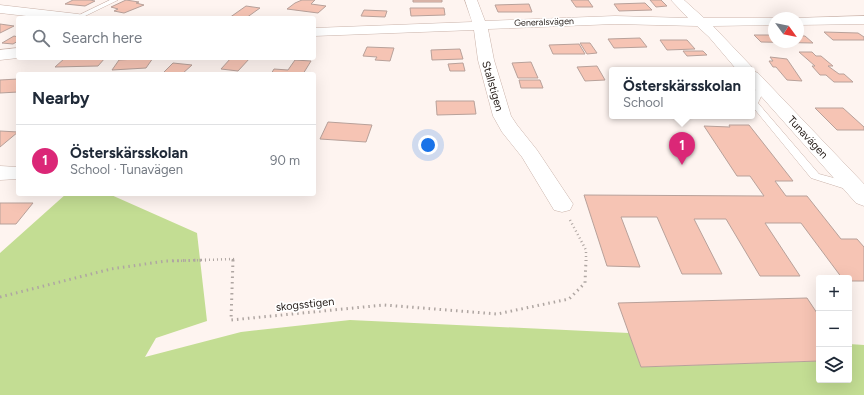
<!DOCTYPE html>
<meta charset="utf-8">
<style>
:root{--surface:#fff;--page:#f6f6f7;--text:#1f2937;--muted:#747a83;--line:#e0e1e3;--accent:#db2777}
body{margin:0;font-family:Figtree,sans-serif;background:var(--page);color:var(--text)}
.controls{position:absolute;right:12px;bottom:12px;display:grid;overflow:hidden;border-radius:4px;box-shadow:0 4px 16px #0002}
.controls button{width:36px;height:36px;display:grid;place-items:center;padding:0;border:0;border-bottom:1px solid var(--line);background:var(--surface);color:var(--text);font:20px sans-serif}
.compass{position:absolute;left:768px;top:12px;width:36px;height:36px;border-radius:50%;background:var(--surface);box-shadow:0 4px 16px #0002;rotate:123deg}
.you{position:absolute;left:428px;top:145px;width:14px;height:14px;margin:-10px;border:3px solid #fff;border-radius:50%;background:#1a73e8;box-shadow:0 0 0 6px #1a73e833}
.badge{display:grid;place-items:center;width:26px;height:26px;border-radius:50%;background:var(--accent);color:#fff;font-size:13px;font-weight:700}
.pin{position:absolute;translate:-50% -33px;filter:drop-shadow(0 1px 2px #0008)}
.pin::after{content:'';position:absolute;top:21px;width:14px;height:12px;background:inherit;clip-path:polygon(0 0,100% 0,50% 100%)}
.popup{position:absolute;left:609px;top:67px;width:146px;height:52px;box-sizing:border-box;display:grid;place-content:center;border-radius:4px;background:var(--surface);filter:drop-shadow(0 1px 3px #0005);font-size:13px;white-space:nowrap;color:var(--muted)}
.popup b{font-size:15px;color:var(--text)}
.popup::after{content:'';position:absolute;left:50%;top:100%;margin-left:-8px;border:8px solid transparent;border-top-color:var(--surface)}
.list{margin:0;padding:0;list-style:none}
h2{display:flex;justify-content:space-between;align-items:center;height:52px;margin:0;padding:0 16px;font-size:17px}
h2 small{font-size:13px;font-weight:400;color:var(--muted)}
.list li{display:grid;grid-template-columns:26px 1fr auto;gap:12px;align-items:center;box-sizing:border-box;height:72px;padding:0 16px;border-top:1px solid var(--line)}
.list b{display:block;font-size:15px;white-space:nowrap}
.list p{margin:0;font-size:13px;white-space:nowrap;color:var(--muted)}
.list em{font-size:13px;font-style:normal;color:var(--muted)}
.icon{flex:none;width:22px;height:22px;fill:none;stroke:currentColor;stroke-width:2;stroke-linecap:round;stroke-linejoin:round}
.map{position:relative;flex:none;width:864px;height:395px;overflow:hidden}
.search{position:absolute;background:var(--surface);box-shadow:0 4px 16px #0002;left:16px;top:16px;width:300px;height:44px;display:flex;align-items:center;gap:10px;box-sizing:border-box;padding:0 14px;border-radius:4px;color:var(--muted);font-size:15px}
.panel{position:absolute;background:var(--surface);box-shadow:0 4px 16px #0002;left:16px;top:72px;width:300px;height:124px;border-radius:4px}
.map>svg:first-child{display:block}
.green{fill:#c3dd93}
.building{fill:#f6c4b4;stroke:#b8a19a}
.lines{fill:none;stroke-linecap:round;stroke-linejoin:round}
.service-casing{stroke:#cab3aa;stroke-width:1}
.minor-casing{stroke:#cab3aa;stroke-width:1}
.path-far1{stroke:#afa6a2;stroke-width:2.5;stroke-dasharray:1 3;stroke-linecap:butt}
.path{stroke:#afa6a2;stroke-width:3;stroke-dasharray:1.5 4;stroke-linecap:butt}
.service{fill:#fff;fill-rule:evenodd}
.minor{fill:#fff;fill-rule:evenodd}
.labels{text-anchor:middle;stroke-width:3.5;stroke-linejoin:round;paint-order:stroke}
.far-street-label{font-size:9px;fill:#2a221e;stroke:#fff}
.street-label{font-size:11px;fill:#2a221e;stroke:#fff}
</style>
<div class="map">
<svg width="864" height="395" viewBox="0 0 864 395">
<rect width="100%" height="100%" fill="#fef4f0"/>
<path class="green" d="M66,194H109L197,233L207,321L156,338L145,357L241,332L350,320L629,333L641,367L819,361V380H849V344L864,345V395H0V253Z"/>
<path class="building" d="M73,0H90L95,1L85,6L65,4Z
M126,0L139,2L136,3L144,5L124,13L114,11L118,9L111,7Z
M302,0H315L311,4L326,6L318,13L287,9L295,3Z
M413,0H442V2H413Z
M571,0H588L593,7H576Z
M650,0H661L667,6L656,7Z
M645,3L652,10L619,11L614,4Z
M529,4L532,12H498L495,5Z
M246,6L260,8L246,18H229Z
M410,8H444L445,15L411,16Z
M364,10L387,11L385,17L361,16Z
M0,24L14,26L0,33Z
M824,32L858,33L864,37V40H833Z
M754,35H774V42H798V36H805L813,43L761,42Z
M14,36L18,37V41L13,44L2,43Z
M640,38L647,47L614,48L608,39Z
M660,40H687L695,49L667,50Z
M580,43H590L597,53L587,54Z
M579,44L585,54H553L549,45Z
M367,47L394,48L390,61L375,60L377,57L363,56Z
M460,49L463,59L432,60L431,50Z
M683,51H703L707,55L687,56Z
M799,52H812L816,56H821L833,66H828L839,74H844L853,82H834L826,75H820L812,66H815Z
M770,57L787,59L802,81L787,80L776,67H773L769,61H773Z
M65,58H105L98,66L55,67Z
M153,58L146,68L112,70L119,60Z
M231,58H250L238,71L221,69Z
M295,60L311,61L303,74H271L274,69L288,70Z
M531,62L538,78H518L512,63Z
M173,63L192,65L182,74H162Z
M463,63L465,71H450L448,64Z
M597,66L605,80L585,81L577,67Z
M18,79V92L0,93V80Z
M519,80H540L543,88H521Z
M436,101H474L476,114L437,115Z
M815,108H843L864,127V130H837Z
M328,122L372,125L366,142L320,139Z
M729,125H749L793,181H775L786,196H807L841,239H857L864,247V281H849V278H842L801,223H765L800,276H760L726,219H694L722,274H682L657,217H621L640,267L607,266L584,195L764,196L750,176H737L704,126L730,127Z
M0,131L18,132L0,147Z
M0,203H33L16,224H0Z
M807,298L819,316V361L641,367L618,303Z"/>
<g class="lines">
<defs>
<path id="service" d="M110,0H118L81,18H73Z
M762,83L766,86L758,103L819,174L856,184L857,187L856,190L852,191L811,178L752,106C752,98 754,87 762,83Z"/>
<path id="minor" d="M465,0H477L485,21L615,16L688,18L671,0H684L704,18H778H774V25L713,26L752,67L754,70L753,71L758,73L864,184V206L856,203L752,86V70H737L709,37L697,26L615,24L488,29L494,60L511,116L517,125L537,150L573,204L570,210L562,212L554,210L522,157L502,132L493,116L478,60L474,30L314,36V28L472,22Z
M0,5L78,14L83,15L85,18H44L0,13Z
M864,16V24L798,25V18H794Z
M18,48V58L0,60V50Z
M0,166L18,167V179L0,180Z"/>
</defs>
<use href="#service" class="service-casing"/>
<use href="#minor" class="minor-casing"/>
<path class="path-far1" d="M570,220L586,250V261
M173,261L233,259V261"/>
<path class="path" d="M233,260L231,320L384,305L497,314L569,299L585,283L586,260
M0,297L111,269L166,261L206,260"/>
<use href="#service" class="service"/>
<use href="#minor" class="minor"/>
</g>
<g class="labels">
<g class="far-street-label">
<text transform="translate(544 22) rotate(-2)" y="3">Generalsvägen</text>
</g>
<g class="street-label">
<text transform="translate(493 86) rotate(74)" y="4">Stallstigen</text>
<text transform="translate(808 137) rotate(47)" y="4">Tunavägen</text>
<text transform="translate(305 304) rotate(-6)" y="4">skogsstigen</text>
</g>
</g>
</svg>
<div class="controls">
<button>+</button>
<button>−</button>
<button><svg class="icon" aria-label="layers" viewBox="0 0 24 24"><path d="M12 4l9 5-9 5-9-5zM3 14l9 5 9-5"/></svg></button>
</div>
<svg class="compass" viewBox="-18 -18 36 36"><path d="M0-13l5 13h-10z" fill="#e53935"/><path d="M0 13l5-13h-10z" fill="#747a83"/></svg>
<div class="you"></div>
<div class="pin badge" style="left:682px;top:165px">1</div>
<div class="popup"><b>Österskärsskolan</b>School</div>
<div class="search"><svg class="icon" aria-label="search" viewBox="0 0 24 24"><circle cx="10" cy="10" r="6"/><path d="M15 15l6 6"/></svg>Search here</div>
<section class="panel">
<h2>Nearby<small></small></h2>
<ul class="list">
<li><span class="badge">1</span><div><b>Österskärsskolan</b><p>School · Tunavägen</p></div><em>90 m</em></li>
</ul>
</section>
</div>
